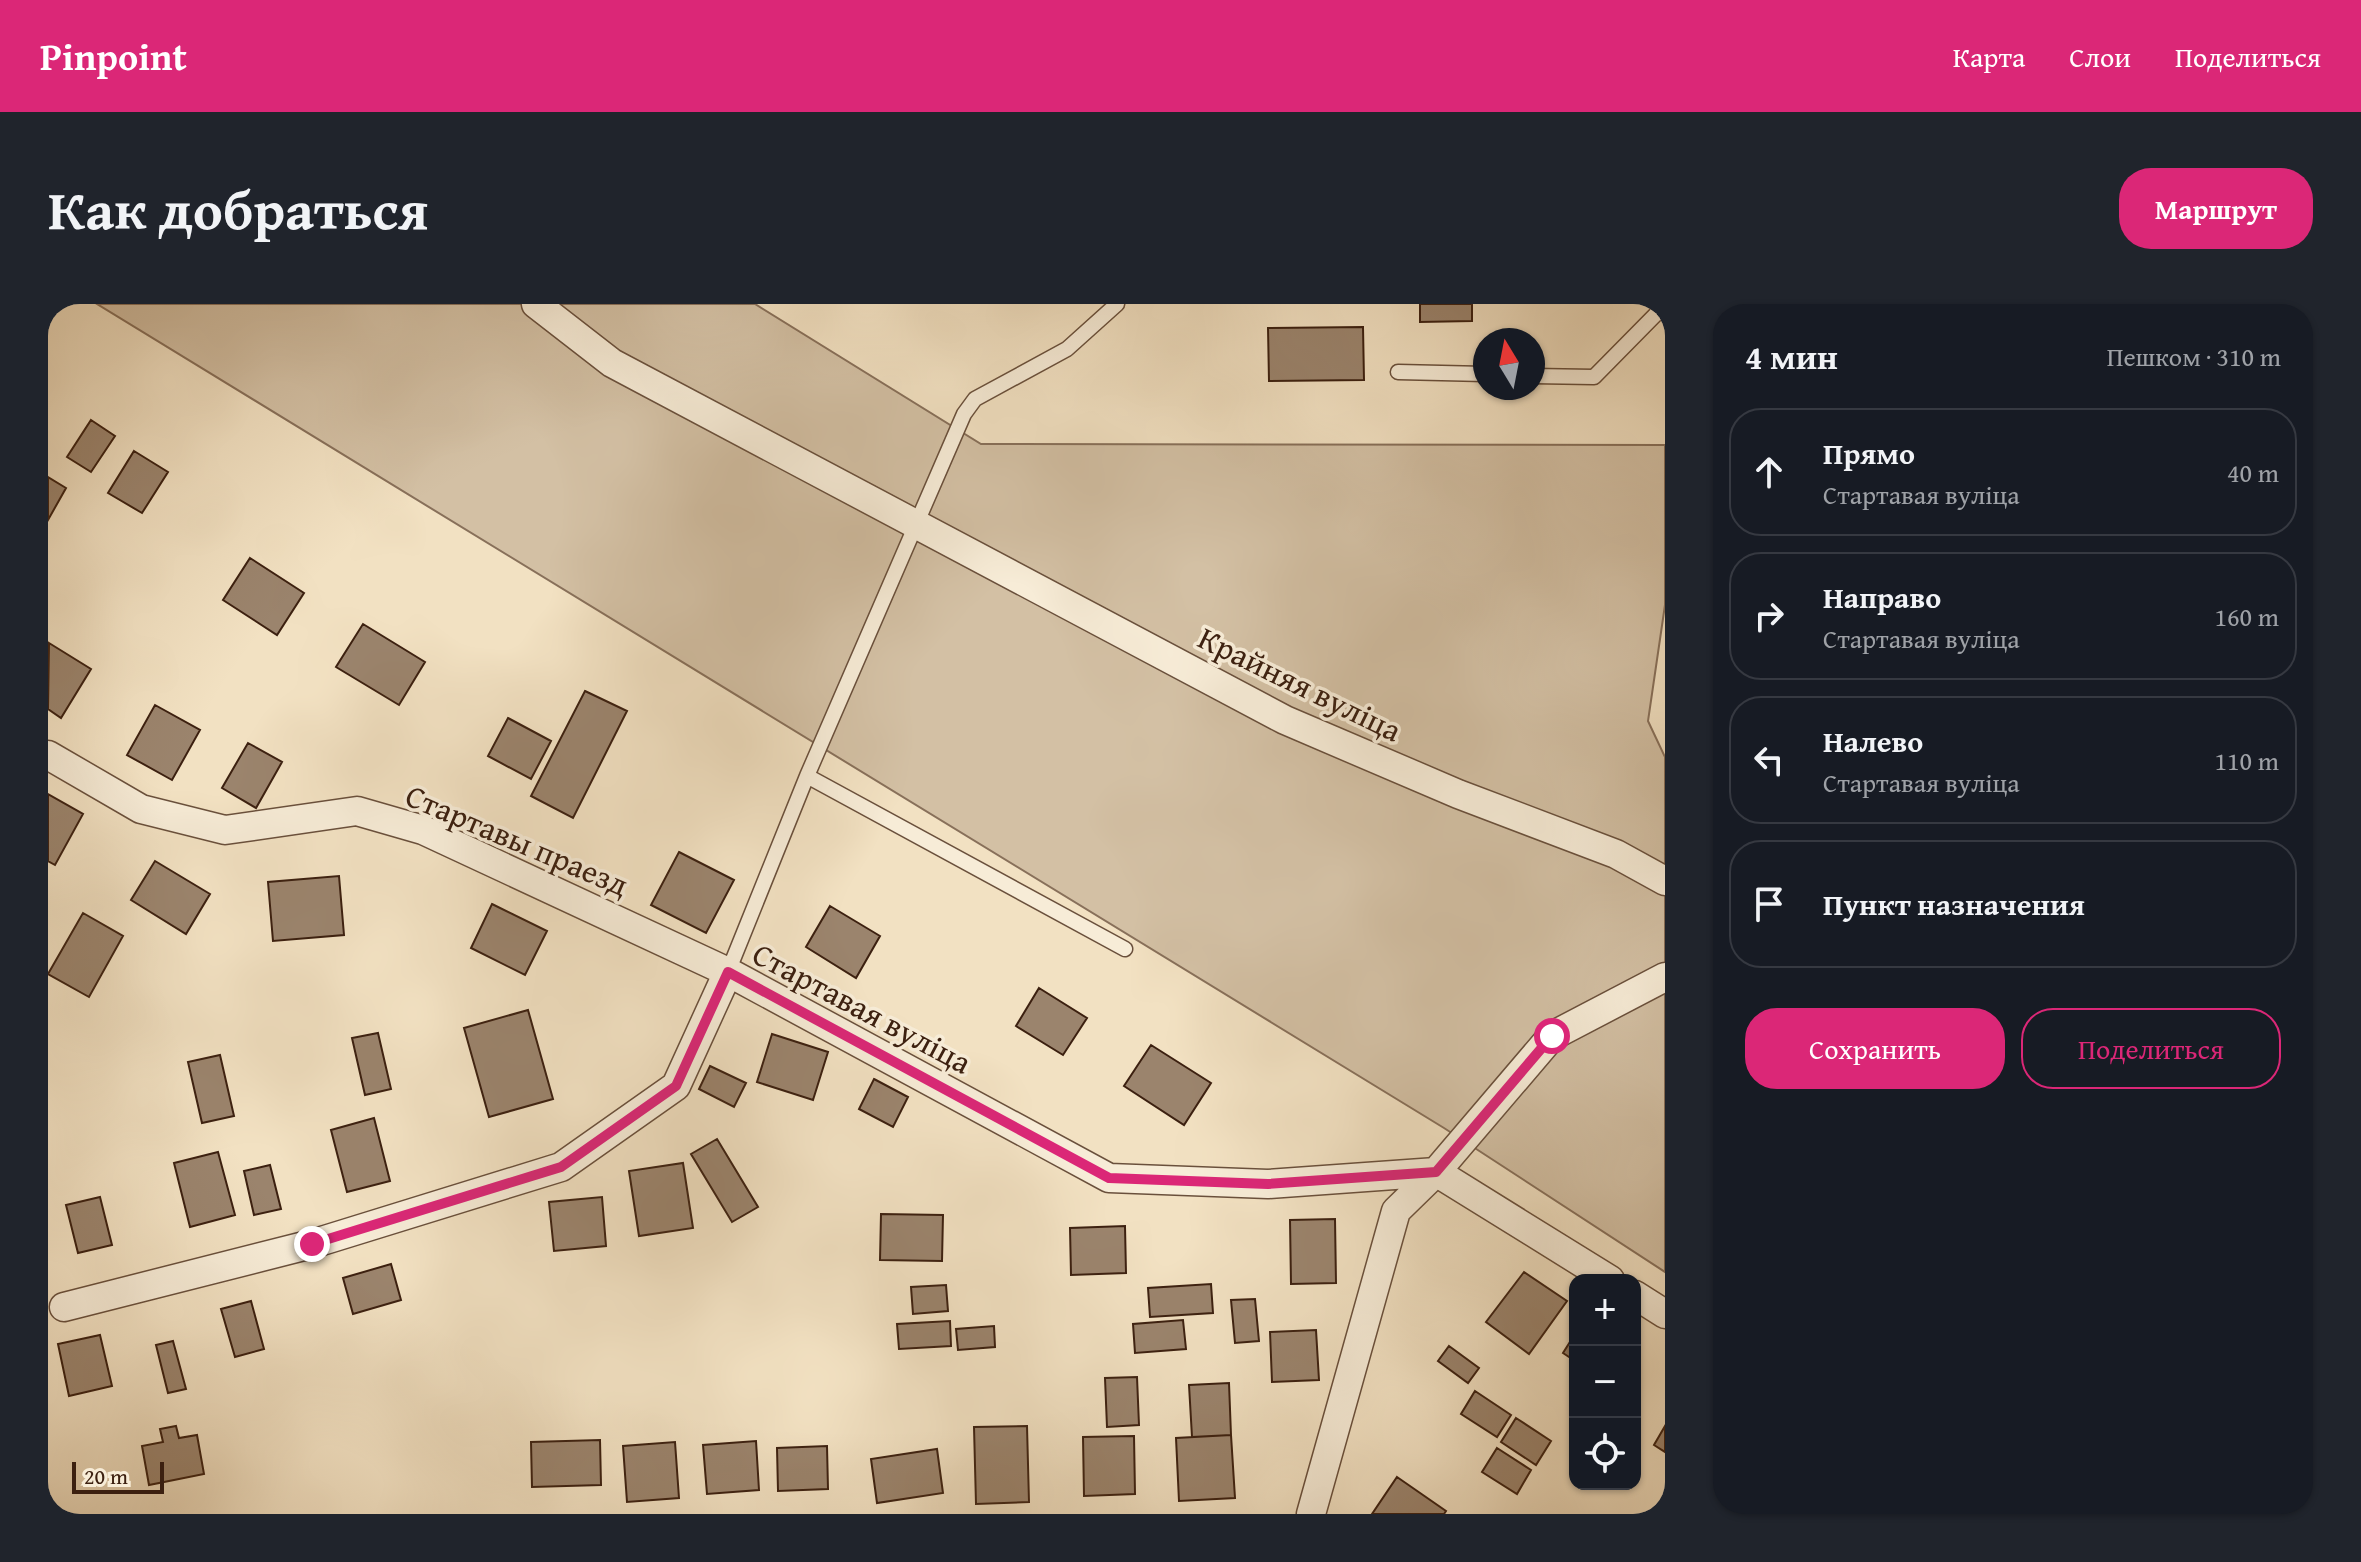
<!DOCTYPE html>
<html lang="ru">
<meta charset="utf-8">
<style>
:root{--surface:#171b24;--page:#20242c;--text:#f1f3f6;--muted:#9ea1a6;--line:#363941;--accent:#db2777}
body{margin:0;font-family:"Gentium Book Plus",serif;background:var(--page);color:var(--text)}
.controls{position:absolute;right:24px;bottom:24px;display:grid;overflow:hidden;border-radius:16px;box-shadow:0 2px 6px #0004}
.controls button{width:72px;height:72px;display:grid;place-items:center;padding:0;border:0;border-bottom:2px solid var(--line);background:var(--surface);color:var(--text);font:40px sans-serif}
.compass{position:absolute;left:1425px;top:24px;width:72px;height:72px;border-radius:50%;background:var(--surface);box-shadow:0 2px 6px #0004;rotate:350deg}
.scale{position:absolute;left:24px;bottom:20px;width:92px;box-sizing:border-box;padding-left:8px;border:4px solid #3c2010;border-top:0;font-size:22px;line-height:28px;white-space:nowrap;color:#3c2010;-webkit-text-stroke:6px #f7ecd7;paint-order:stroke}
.stop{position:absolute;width:24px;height:24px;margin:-18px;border:6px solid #db2777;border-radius:50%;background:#fff}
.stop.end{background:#db2777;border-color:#fff;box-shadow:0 2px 8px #0008}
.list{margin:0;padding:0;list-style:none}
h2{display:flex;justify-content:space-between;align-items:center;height:104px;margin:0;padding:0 32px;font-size:34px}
h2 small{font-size:26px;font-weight:400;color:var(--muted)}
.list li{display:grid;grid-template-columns:52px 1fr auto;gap:24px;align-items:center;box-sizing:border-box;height:128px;margin:0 16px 16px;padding:0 16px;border:2px solid var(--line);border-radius:32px}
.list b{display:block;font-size:30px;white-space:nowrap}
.list p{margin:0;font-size:26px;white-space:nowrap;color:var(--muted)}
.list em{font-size:26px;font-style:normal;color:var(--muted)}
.actions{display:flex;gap:16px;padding:24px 32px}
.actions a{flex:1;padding:18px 0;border:2px solid var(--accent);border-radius:32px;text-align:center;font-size:28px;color:var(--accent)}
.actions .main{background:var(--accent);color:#fff}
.icon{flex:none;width:44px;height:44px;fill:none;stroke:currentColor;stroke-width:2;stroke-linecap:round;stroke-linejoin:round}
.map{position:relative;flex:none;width:1617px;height:1210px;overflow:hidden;border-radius:32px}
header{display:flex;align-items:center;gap:48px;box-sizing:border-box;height:112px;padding:0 40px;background:var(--accent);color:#fff}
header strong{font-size:38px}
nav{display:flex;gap:44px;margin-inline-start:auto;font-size:28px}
.intro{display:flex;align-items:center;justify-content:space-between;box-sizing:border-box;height:192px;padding:0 48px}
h1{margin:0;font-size:56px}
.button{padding:20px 36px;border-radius:32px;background:var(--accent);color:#fff;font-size:28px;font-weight:700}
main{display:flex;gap:48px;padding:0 48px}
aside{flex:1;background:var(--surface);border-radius:32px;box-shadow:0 2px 6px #0004}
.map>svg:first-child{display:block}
.green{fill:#d3c0a4;stroke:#88705a;stroke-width:2}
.building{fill:#9b846d;stroke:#3c2010;stroke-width:2}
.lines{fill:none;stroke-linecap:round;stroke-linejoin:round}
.service-casing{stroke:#6a503c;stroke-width:17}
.minor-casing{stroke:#6a503c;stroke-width:31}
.service{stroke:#f7ecd7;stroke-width:14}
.minor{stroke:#f7ecd7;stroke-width:28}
.route{stroke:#db2777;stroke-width:10}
.labels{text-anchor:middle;stroke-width:7;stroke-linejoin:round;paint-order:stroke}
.street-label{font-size:32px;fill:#3c2010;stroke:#f7ecd7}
</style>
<header>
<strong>Pinpoint</strong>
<nav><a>Карта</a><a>Слои</a><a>Поделиться</a></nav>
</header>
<div class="intro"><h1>Как добраться</h1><a class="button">Маршрут</a></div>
<main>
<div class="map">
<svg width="1617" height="1210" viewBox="0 0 1617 1210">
<rect width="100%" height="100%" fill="#f2e1c2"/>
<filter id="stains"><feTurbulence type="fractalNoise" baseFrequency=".0025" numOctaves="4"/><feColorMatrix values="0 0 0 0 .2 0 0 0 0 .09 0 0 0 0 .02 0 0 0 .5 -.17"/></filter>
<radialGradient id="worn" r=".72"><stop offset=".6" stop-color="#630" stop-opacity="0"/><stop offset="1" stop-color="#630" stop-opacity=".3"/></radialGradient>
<path class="green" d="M49,0H707L933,140L1617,141V301L1600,417L1617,453V968L1396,824Z"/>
<path class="building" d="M1372,0H1424V17L1372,18Z
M1315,23L1316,76L1221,77L1220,24Z
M43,116L67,132L43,168L19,153Z
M86,147L120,168L94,209L60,189Z
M0,173L18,184L0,216Z
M202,254L256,289L229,331L175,296Z
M315,320L377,358L351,401L288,363Z
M1,339L43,365L13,414L0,405Z
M537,387L579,407L525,514L483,492Z
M107,401L152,426L124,476L79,451Z
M460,414L503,437L483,475L440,452Z
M200,439L234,458L208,504L174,484Z
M0,490L35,510L7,561L0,557Z
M631,548L686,576L658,629L603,601Z
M107,557L162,590L138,630L83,596Z
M291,572L296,631L225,637L220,578Z
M444,600L499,627L477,671L423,644Z
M782,602L832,632L808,674L758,643Z
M35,609L75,632L41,693L0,670Z
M991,684L1039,714L1015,751L968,722Z
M480,706L505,795L441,813L416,724Z
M330,729L343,785L317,791L304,734Z
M724,730L780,748L765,796L709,778Z
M1103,741L1163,779L1136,821L1076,782Z
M172,751L186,812L154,819L140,758Z
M662,762L698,779L686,803L651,785Z
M826,775L860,793L845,823L811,805Z
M326,814L342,877L299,888L283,826Z
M669,835L710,903L684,918L643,850Z
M170,848L187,911L142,923L126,859Z
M635,859L645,924L591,932L581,867Z
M222,861L233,905L206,911L196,867Z
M52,893L64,941L30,949L18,901Z
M554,893L558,942L506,947L501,898Z
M833,910L895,911L894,957L832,956Z
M1287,915L1288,979L1243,980L1242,916Z
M1077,922L1078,969L1023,971L1022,924Z
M343,960L353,996L305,1010L295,974Z
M1476,968L1519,997L1481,1050L1438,1018Z
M1163,980L1165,1009L1102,1013L1100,984Z
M898,981L900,1007L865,1010L863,983Z
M1207,995L1211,1037L1187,1039L1183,996Z
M203,997L216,1045L187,1053L173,1005Z
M1135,1016L1138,1045L1087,1049L1085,1020Z
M902,1017L903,1042L851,1045L849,1020Z
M946,1022L947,1043L910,1046L908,1025Z
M1268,1026L1271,1076L1224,1078L1222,1028Z
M1527,1030V1057L1515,1049Z
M52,1031L64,1082L21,1092L10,1040Z
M125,1037L138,1085L120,1089L108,1041Z
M1401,1042L1431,1064L1420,1079L1390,1057Z
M1089,1073L1091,1121L1059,1123L1057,1074Z
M1181,1079L1183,1131L1144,1133L1141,1081Z
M1427,1087L1463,1111L1449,1133L1413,1110Z
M1468,1114L1503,1137L1488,1161L1453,1138Z
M128,1122L131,1134L149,1131L156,1170L101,1181L94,1142L115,1138L112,1125Z
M979,1122L981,1198L928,1200L926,1123Z
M1617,1122V1148L1606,1141Z
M1183,1131L1187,1194L1131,1197L1128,1134Z
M1086,1132L1087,1190L1036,1192L1035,1133Z
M552,1136L553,1181L484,1183L483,1138Z
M708,1137L711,1186L659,1190L655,1141Z
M627,1138L631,1194L579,1198L575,1142Z
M779,1142L780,1185L730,1187L729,1144Z
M1449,1144L1483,1166L1469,1190L1434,1168Z
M889,1145L895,1189L829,1199L823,1155Z
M1349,1173L1398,1207L1396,1210H1324Z"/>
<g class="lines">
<defs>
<path id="service" d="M1350,68L1437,70
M1485,72L1546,73L1617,1
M759,472L1077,645
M680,668L759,472L916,110L927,95L1019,45L1069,0"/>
<path id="minor" d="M488,0L564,59L1237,416L1410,490L1568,550L1617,577
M0,451L93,505L177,526L309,507L375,526L680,668
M1587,991L1617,1010
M16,1003L264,940L513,863L628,782L680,668L1061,874L1220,880L1388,868L1562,976
M1263,1210L1348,907L1388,868L1504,732L1617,673"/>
</defs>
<use href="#service" class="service-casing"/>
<use href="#minor" class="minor-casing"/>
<use href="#service" class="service"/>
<use href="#minor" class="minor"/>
</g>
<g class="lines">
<path class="route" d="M264,940L513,863L628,782L680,668L1061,874L1220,880L1388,868L1504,732"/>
</g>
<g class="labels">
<g class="street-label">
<text transform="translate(1252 380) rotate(26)" y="11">Крайняя вуліца</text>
<text transform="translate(469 536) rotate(23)" y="11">Стартавы праезд</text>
<text transform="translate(814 704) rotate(28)" y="11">Стартавая вуліца</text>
</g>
</g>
<rect width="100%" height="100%" filter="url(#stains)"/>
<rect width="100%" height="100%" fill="url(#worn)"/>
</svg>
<div class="controls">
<button>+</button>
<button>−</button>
<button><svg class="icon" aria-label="locate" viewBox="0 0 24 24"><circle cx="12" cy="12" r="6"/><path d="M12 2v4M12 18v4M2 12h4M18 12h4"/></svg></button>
</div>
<svg class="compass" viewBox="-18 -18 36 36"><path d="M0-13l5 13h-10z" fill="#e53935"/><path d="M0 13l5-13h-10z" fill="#9ea1a6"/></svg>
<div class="scale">20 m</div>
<div class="stop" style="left:1504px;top:732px"></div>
<div class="stop end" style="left:264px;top:940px"></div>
</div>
<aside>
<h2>4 мин<small>Пешком · 310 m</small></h2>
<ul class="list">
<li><svg class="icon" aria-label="ahead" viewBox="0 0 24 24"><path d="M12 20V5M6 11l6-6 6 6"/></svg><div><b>Прямо</b><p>Стартавая вуліца</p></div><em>40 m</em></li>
<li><svg class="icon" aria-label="right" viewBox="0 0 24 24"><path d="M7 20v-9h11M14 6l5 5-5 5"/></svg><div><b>Направо</b><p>Стартавая вуліца</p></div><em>160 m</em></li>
<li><svg class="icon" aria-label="left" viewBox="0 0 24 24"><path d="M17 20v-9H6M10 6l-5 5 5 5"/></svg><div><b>Налево</b><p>Стартавая вуліца</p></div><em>110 m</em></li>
<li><svg class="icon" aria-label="arrive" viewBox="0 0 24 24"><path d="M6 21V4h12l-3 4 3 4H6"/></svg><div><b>Пункт назначения</b></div></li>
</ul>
<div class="actions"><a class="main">Сохранить</a><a>Поделиться</a></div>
</aside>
</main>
